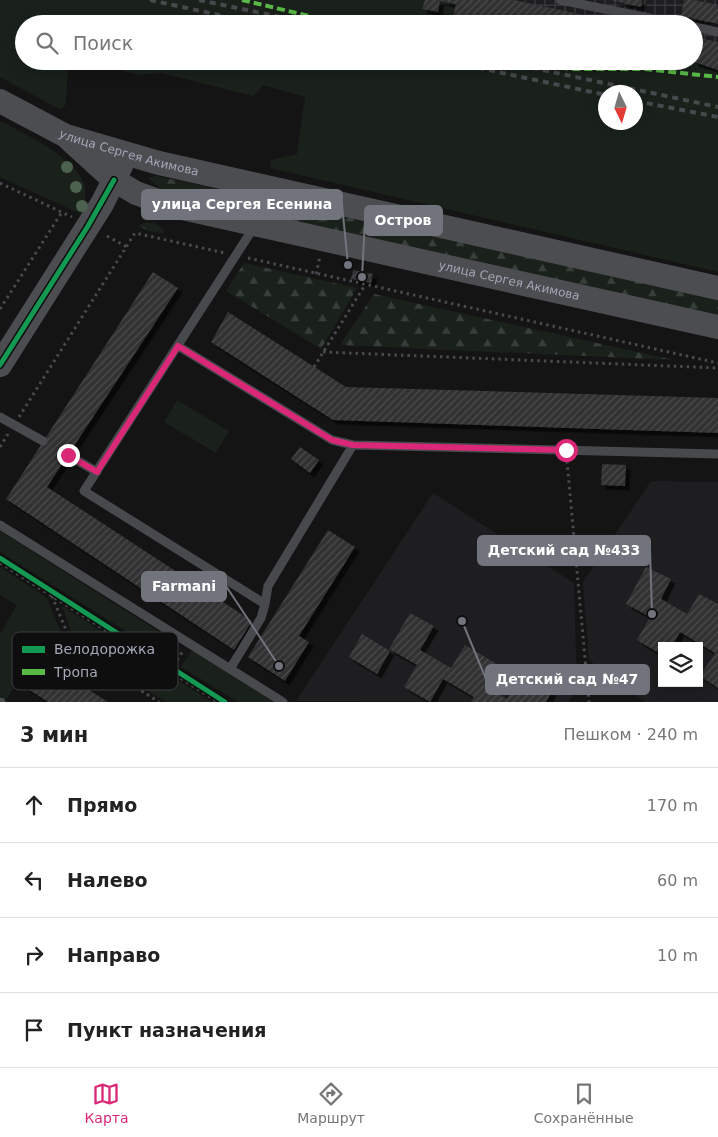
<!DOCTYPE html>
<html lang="ru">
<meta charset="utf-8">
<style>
:root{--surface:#fff;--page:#f6f6f6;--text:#222;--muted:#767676;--line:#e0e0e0;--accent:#db2777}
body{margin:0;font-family:"DejaVu Sans",sans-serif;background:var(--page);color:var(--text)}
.controls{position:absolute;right:15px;bottom:15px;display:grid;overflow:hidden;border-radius:0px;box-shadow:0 2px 12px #0003}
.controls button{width:45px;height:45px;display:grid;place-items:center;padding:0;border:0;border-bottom:1px solid var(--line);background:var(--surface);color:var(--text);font:25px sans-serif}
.compass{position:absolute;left:598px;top:85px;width:45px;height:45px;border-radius:50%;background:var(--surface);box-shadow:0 2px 12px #0003;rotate:175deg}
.stop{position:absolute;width:15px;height:15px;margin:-11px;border:4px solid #db2777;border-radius:50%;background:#fff}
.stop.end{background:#db2777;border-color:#fff;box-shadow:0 1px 5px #0008}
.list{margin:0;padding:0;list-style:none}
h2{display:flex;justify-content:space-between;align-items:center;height:65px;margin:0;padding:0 20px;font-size:21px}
h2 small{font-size:16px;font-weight:400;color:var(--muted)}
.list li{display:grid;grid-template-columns:32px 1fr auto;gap:15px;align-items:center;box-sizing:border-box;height:75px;padding:0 20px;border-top:1px solid var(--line)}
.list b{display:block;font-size:19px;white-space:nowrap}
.list em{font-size:16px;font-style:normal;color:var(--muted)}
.icon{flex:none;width:28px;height:28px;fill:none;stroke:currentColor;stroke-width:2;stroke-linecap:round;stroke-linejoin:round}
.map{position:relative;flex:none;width:718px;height:702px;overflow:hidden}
.search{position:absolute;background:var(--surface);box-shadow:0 2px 12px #0003;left:15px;right:15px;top:15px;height:55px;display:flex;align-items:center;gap:12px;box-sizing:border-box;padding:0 18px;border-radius:28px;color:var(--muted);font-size:19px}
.sheet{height:365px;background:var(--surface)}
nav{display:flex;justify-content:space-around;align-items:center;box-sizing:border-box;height:70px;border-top:1px solid var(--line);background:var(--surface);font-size:14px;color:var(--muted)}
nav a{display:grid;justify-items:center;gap:2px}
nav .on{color:var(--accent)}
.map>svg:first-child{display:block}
.built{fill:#1e1e20;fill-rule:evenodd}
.industrial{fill:url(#industrial-grid)}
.green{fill:#1a211b;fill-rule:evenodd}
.forest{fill:url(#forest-firs)}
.building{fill:url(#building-hatch);filter:url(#shadow)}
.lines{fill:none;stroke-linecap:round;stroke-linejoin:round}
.path{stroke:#494a4e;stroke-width:3;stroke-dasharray:2.5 4;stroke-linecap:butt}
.lane{stroke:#47494d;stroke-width:9}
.secondary{stroke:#4b4d51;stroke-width:24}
.rail{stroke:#47494c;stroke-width:4;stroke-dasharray:6 5;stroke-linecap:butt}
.quiet{stroke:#58b947;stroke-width:4;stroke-dasharray:8 4;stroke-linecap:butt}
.cycleway-casing{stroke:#0e0e0f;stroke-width:8}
.cycleway{stroke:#139951;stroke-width:5}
.tree{fill:#4c624e}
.route{stroke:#db2777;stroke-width:6}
.labels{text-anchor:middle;stroke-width:4.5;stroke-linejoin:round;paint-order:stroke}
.street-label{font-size:12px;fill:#a3a8b6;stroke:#0e0e0f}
.key{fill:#0e0e0f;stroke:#3b3c41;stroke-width:1}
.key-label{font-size:14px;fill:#a3a8b6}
.leader{fill:none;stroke:#71747d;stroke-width:2}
.callout-dot{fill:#71747d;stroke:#0e0e0f;stroke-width:2}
.callout{fill:#71747d;stroke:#71747d;stroke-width:2}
.callout-label{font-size:14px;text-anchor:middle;font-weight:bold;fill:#fff}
</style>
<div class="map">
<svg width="718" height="702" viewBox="0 0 718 702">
<defs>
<pattern id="industrial-grid" width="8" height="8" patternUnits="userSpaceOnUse" patternTransform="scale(1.25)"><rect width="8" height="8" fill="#1e1e20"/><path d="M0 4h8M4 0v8" fill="none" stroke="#3c3c3e"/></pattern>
<pattern id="forest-firs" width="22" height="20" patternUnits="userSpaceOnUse" patternTransform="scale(1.25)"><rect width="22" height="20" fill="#1a211b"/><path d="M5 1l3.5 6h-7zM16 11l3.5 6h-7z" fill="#383e3a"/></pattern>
<pattern id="building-hatch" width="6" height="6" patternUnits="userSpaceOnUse" patternTransform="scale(1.25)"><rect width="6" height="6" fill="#313133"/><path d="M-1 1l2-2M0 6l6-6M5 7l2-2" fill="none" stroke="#4c4c4e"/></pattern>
<filter id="shadow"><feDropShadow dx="4.5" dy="4.5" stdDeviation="0" flood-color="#0009"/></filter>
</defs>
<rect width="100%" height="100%" fill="#141414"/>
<path class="built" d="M651,481L718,482V702H645L589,660L583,582ZM662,646H699V683H662Z
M433,493L574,583L577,690L568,702L296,701Z"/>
<path class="industrial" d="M425,0H718V70L690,61H694V24H508L478,15L476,20L453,16L456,4L438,12L422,9Z"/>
<path class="green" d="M0,0H425L422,9L438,12L440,1L456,4L453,16L476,20L478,15L492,18L502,24H24V61H690L718,70V272L270,168L271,160L297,154L305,97L263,85L253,96L162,73L140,75L85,63L68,65L66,104L61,110L0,77ZM606,92H636V122H606Z
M510,16L547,24H508Z
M0,121C25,134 74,156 84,184C87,194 84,205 83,215L0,177Z
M177,400L229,431L216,453L164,422Z
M0,531L178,644L169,658L0,552Z
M0,567L47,598L67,648L42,642L6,700L0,695V634L17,605L0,595Z
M62,606L212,702H166L76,645Z
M192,650L276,702H238L181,667Z"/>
<path class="forest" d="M156,176L369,220L718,298V318L168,195L148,178Z
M144,223H154L162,228L164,233L151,232L138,226Z
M244,263L357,288L321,349L226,291Z
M374,294L674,360L340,345Z"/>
<path class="building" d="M425,0H514L625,24H547L510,16L508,24H502L492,22V18L478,15L476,20L453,16L456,4L440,1L438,12L422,9Z
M611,0H642L641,7Z
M684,0H694L718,5V24L681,16Z
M694,37L718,42V70L694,62Z
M353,270L373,274L371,283L351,279Z
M153,272L178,288L47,487L252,621L234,650L6,499Z
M228,312L346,387L718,398V433L333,420L211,342Z
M300,447L319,460L310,473L291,459Z
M602,464L626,465L625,486L601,485Z
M328,530L355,547L299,636L309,642L285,681L248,657Z
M646,567L671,579L661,599L687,614L699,594L718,604V688L700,676L715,653L680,632L672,646H662V655L637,640L650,617L626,604Z
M410,613L434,626L420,650L451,668L465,645L502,667L489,689L507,699L522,674L552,691L546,702H471L474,697L443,679L430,702L404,687L417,665L389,649Z
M362,634L390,651L377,674L349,657Z
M34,655L108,702H48L17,682Z"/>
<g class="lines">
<path class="path" d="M0,183L72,217
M107,236L127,247
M248,258L718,363
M316,274L320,256
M0,309L62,212
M323,352L718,368
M314,367L365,285
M19,417L135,233L225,253
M0,447L8,434
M567,461L589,702
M0,563L218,702
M52,596L73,647L159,702
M170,671L183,651"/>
<path class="lane" d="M560,0L679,24
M694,27L718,32
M178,346L332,440L353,445L268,586L265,604
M0,417L43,441
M353,445L718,454
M68,455L97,472
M0,525L283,702
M230,669L261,618L265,604L84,491L254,227
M0,702H1"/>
<g class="secondary">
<path id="s1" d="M0,101L66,136L159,163L718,288"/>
<path id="s2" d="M69,139L114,180L136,193L169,205L718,327"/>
<path d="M0,365L88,226L102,204L121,166"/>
</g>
<path class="rail" d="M150,0L260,24
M199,0L314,24
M446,61L606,95
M500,61L718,107
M636,101L718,117"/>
<path class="quiet" d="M242,0L343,24
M525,61L571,69H645L718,77"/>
<defs>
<path id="cycleway" d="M0,365L88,226L114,180
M0,558L225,702"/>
</defs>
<use href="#cycleway" class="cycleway-casing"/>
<use href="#cycleway" class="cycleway"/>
</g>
<g class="tree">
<circle cx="67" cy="167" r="6"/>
<circle cx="76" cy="187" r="6"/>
<circle cx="82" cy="206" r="6"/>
</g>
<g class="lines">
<path class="route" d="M68,455L97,472L178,346L332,440L353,445L566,450"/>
</g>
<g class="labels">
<g class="street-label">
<text dy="4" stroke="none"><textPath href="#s1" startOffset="140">улица Сергея Акимова</textPath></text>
<text dy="4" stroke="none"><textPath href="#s2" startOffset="470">улица Сергея Акимова</textPath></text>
</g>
</g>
<rect x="12" y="632" width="166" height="58" rx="8" class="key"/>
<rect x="22" y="646" width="23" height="7" fill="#139951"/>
<rect x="22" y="669" width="23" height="6" fill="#58b947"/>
<g class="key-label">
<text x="54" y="654">Велодорожка</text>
<text x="54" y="677">Тропа</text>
</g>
<path class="leader" d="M348 265L342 204M362 277L365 220M652 614L650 550M279 666L226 586M462 621L486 679"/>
<g class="callout-dot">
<circle cx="348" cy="265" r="5"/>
<circle cx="362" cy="277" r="5"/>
<circle cx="652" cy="614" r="5"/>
<circle cx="279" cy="666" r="5"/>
<circle cx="462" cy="621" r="5"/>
</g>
<g class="callout">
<rect x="142" y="190" width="200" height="29" rx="5"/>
<rect x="365" y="206" width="77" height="29" rx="5"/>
<rect x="478" y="536" width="172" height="29" rx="5"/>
<rect x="142" y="572" width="84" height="29" rx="5"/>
<rect x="486" y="665" width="163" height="29" rx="5"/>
</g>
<g class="callout-label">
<text x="242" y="209">улица Сергея Есенина</text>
<text x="403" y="225">Остров</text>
<text x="564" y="555">Детский сад №433</text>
<text x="184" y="591">Farmani</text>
<text x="567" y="684">Детский сад №47</text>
</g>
</svg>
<div class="controls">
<button><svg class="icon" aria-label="layers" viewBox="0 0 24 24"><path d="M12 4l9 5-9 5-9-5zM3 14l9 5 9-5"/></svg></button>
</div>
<svg class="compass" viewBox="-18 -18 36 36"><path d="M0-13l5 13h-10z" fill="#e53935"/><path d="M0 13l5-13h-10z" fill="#767676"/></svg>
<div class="stop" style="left:566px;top:450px"></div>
<div class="stop end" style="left:68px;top:455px"></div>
<div class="search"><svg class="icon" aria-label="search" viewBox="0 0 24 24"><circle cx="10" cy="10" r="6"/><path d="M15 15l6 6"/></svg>Поиск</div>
</div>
<section class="sheet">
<h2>3 мин<small>Пешком · 240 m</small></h2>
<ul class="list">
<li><svg class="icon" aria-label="ahead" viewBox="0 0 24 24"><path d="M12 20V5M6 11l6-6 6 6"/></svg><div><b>Прямо</b></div><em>170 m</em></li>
<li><svg class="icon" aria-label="left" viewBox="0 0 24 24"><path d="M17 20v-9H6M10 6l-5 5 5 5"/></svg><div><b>Налево</b></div><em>60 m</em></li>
<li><svg class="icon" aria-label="right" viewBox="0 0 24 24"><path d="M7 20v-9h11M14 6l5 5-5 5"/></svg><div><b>Направо</b></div><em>10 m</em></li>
<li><svg class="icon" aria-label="arrive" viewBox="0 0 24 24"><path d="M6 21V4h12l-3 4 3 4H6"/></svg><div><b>Пункт назначения</b></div></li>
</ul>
</section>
<nav>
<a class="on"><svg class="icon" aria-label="map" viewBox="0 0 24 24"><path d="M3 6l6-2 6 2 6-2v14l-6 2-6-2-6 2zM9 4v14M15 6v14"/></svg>Карта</a>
<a><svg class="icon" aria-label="directions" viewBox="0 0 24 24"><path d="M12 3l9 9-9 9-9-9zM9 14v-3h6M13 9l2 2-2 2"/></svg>Маршрут</a>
<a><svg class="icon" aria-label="saved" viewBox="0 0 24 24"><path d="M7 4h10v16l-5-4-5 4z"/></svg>Сохранённые</a>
</nav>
